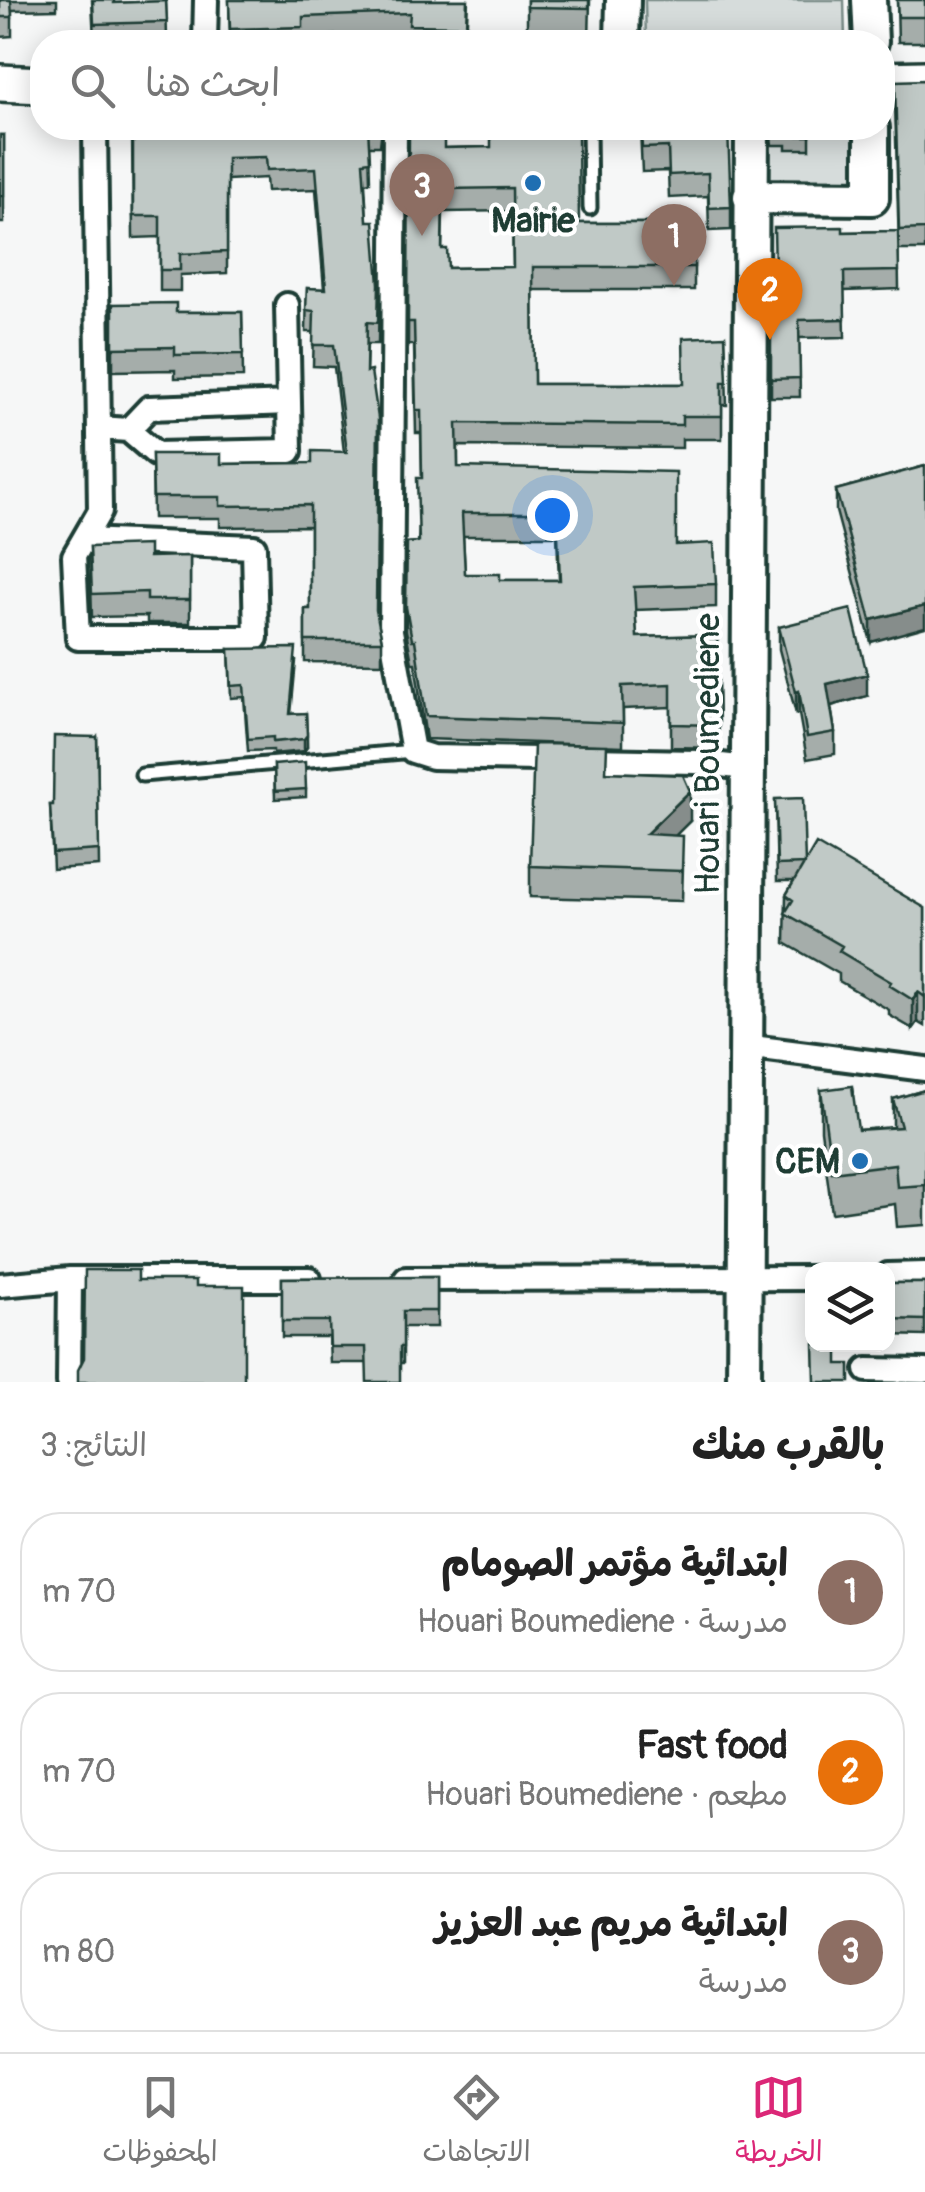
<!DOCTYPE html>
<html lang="ar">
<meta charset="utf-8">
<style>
:root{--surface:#fff;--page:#f2f2f2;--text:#222;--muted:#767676;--line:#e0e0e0;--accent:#db2777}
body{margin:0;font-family:Pangolin,"Playpen Sans Arabic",sans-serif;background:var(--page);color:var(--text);direction:rtl}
.controls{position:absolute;right:30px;bottom:30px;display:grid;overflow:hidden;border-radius:20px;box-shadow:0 5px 25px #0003}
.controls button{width:90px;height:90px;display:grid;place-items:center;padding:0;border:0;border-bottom:2px solid var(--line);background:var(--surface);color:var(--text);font:50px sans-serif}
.you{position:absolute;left:552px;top:515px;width:35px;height:35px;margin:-25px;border:8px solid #fff;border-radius:50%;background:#1a73e8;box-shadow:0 0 0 15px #1a73e833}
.badge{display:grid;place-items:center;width:65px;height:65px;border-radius:50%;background:var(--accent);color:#fff;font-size:32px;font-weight:700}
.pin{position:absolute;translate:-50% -82px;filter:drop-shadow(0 2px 5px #0008)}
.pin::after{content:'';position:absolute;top:52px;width:35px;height:30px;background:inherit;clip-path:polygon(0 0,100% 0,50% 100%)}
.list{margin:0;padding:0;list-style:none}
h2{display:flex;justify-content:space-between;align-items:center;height:130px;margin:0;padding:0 40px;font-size:42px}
h2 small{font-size:32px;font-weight:400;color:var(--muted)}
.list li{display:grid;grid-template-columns:65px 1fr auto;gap:30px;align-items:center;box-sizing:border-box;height:160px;margin:0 20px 20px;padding:0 20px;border:2px solid var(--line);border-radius:40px}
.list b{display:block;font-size:38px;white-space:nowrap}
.list p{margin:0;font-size:32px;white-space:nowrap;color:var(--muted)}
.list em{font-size:32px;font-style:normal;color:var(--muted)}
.icon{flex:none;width:55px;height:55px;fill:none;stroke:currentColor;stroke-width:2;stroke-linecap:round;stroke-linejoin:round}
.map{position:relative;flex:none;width:925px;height:1382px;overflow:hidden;direction:ltr}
.search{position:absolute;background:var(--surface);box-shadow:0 5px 25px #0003;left:30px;right:30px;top:30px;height:110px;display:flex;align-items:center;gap:25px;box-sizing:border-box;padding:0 35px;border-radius:40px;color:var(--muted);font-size:38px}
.sheet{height:670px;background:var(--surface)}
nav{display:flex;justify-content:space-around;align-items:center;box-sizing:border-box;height:140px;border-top:2px solid var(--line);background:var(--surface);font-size:28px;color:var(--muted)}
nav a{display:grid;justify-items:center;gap:5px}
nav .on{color:var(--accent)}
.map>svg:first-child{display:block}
.green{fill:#d6dcdb;stroke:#7a8c88;stroke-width:2.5}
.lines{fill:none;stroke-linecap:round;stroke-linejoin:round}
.lane-casing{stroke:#1f3d34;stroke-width:19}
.street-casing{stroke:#1f3d34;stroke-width:30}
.secondary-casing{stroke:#1f3d34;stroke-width:40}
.primary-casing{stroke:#1f3d34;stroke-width:42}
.lane{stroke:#fff;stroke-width:11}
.street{stroke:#fff;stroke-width:22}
.secondary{stroke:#fff;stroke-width:32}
.primary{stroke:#fff;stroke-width:35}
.wall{fill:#a5adaa;stroke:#1f3d34;stroke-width:2.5;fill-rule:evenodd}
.shaded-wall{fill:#868d8b;stroke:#1f3d34;stroke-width:2.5}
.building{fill:#c0c9c6;stroke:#1f3d34;stroke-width:2.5;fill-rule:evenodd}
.poi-dot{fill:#1f6fb2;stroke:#fff;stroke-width:4}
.labels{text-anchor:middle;stroke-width:8;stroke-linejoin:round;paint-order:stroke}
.poi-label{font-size:35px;font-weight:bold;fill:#1f3d34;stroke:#fff}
.street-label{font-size:35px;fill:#1f3d34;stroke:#fff}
</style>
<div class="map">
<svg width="925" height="1382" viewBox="0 0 925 1382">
<rect width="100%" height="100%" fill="#f6f7f7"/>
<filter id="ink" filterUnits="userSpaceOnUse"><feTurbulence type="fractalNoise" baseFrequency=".01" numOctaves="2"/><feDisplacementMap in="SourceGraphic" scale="20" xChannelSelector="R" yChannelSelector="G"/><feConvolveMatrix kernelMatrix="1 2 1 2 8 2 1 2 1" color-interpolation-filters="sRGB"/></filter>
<g filter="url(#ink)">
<path class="green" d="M645,0H844L845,42H646Z
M767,128H859V182L768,183Z"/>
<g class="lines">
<defs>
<path id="lane" d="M589,128L590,208
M142,775L413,751"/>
<path id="street" d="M205,42L206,0
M395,128L391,631L413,751L432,757L696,762L746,768
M100,428L128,430L156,454L290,451L287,305
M128,430L149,408L289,403
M84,540L254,547L256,638H78L74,556L100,511L95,128
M745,1046L925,1069
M888,1275L925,1274
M406,1279L812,1278
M0,1285L70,1279H309
M867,1370L925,1371
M69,1382L70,1279"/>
<path id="secondary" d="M869,0L871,42
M622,42L623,0
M750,197L872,198V128
M744,1382L752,128"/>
<path id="primary" d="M882,80L925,79
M0,83L42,85"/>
</defs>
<use href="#lane" class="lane-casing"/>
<use href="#street" class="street-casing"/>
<use href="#secondary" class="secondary-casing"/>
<use href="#primary" class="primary-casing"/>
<use href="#lane" class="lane"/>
<use href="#street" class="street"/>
<use href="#secondary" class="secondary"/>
<use href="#primary" class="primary"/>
</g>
<path class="wall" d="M0,0H57V9L12,10V36L0,37Z
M92,0L114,3L166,1L167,38L94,40Z
M229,0H468L466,42H409V33L303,36V42H230Z
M527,0H590L589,41L527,39Z
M897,0H925V42H898Z
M925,80V250H899L895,101Z
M132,128H382L380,146H369L370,182L365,183L367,221L379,284L378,344H367L366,371L376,611L382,641V663L305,662V609H310V526L220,527V518H153L152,454L221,464L312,463L344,452L334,367L313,366L314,332H306L307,288L324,289L316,189L267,191L266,178L227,180V273L180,275V291H160V237L133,238Z
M409,128L444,148L491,147L564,135L579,223H694V290H533L534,384H683L725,336L727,405H722V439H682V448L458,446V467L676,545L716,584V607L635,610L637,637L717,635L719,748L671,747V707L623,709V746L426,739L415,663H412L406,630L407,543L418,542L422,478L421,433H416L414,345H408ZM512,211L513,267L448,268L442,249L443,212ZM463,536H557L559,580H500L465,574Z
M640,128H720L731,207V230L709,231L708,196L669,198L668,171L642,172Z
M770,128H810V149H786V145H772Z
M0,135H4V223H0Z
M898,231L899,289L844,291L845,337L799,338L800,397H771V315H776L843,232Z
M113,304L176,312H242L243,377L175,378V370L113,371Z
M925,466L871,642L836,511V490Z
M90,547L149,557L190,556V623H147V616L92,617Z
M779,627L867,696L831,706L835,732V754L807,759L799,714H796L779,649Z
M229,649L296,661L291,714L306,713L307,747L304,751L273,754V750L248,751L244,697L231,698Z
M97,737L99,866L53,869L50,805H53Z
M274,765L306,789V797L275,799Z
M607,772L690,821L675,835L683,866L682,901L530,897V866Z
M775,799L805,862L925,908V1026L918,1022L913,1029L889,1015V1010L839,981V974L785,943L786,895L794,881H777Z
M821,1090L858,1130L893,1127V1099L925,1090V1225L897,1227L895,1204L832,1213L821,1130Z
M437,1277V1327H403V1363H330L329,1337H282V1278Z
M888,1283H925V1336L888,1335Z"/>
<path class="shaded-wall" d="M925,606V627L871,642V620Z
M867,674V696L827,707V684Z
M799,691V714H796V692Z
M307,735V747L304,751V739Z
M690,791V821L646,865V834Z
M918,992V1022L913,1029V1000Z"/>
<path class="building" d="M0,0H11L12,17H0Z
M93,0H114V3L166,1L167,22L94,24Z
M229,0H467L466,26L409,25L410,13L303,17V27L230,29Z
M527,0H589V8L527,7Z
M897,0H925V17H898Z
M925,80V229L899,230L895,81Z
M133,128H368L370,161L363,162L367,221H374L379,284L378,323L367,322L366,372L371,371L378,418L376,610L382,641H305V609H310V505L220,506V497H153L152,454H221V464L312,463V451L347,452L334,345H313L314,311L306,310L307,288L326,289L316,168L267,170L266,157L227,158V252L180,254V270H160V216H133Z
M409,128H444V148L491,147V137L502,136V128H564V135H578L579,223H694V267H533L534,384H684L683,338L725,336L727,382H722V416H682V425L457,423L458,467L676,472V545L714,543L716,584L634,587L637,637L717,635L719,725L671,724V684L622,686L623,723L426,716L415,640H412L406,607L407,543L419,542L417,478H422L421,410H416L414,322H408ZM512,188L513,267L448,268L447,249H442L443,189ZM462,513H557L560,580H500V574H465Z
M641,128H720V130L728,129L731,207L709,208L708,173L669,175L668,147L642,148Z
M772,128H810V136H786V132H772Z
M0,135H4V196H0Z
M843,227V232L898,231L899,271L844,272L845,319L799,320L800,378L771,379V315H776L774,228Z
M176,303V312H242L243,354L175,355V347L113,348V304Z
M925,466V606L871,620L836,490Z
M149,545V557L190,556V600H147V592L92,594L90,547Z
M851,609L867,674L827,684L835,732L807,737L799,691L796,692L779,627Z
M296,648L290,714L306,713L307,735L304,739L273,742V737L248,739L244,685L231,686L229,649Z
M54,736L97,737L99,850L53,853L50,805H53Z
M534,744L607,745L606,772L683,775L690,791L646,834L683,836L682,871L530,866Z
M305,762L306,789L275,791L274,765Z
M803,798L805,864L777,865L775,799Z
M816,844L925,908V997L918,992L913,1000L889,985L891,982L839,951L842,946L785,913L793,900L786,895Z
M852,1086L858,1130L901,1127L893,1099L925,1090V1185L897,1187L895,1164L832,1172L821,1090Z
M85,1270H138V1280H196V1286H244V1382H78V1370L84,1358Z
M437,1277V1311H403V1347H400V1382H367L366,1347H330L329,1321H282V1278Z
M888,1283H925V1320L888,1319Z
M814,1344H838V1364H850V1382H815Z"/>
</g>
<g class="poi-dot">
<circle cx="533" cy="183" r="10"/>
<circle cx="860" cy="1161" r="10"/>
</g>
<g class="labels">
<g class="poi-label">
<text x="533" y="232">Mairie</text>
<text x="840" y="1173" text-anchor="end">CEM</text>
</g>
<g class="street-label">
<text transform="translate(707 754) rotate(-90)" y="12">Houari Boumediene</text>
</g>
</g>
</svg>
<div class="controls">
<button><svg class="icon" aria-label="layers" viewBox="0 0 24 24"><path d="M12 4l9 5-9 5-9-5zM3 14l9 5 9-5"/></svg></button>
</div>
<div class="you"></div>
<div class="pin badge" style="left:674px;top:286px;background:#8d6e63">1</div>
<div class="pin badge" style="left:770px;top:340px;background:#e8710a">2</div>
<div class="pin badge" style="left:422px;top:236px;background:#8d6e63">3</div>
<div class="search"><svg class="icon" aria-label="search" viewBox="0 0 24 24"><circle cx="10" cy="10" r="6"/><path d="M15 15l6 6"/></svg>ابحث هنا</div>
</div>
<section class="sheet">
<h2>بالقرب منك<small>النتائج: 3</small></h2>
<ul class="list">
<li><span class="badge" style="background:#8d6e63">1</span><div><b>ابتدائية مؤتمر الصومام</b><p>مدرسة · Houari Boumediene</p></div><em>70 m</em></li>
<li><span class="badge" style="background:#e8710a">2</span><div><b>Fast food</b><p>مطعم · Houari Boumediene</p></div><em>70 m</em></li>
<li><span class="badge" style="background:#8d6e63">3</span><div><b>ابتدائية مريم عبد العزيز</b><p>مدرسة</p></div><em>80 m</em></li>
</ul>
</section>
<nav>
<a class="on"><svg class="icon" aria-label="map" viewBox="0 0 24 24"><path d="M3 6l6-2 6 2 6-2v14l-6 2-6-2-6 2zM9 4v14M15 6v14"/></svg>الخريطة</a>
<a><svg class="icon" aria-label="directions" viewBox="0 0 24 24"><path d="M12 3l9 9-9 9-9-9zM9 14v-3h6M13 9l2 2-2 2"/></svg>الاتجاهات</a>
<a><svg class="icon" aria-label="saved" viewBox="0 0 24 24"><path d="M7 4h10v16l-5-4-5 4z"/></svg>المحفوظات</a>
</nav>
